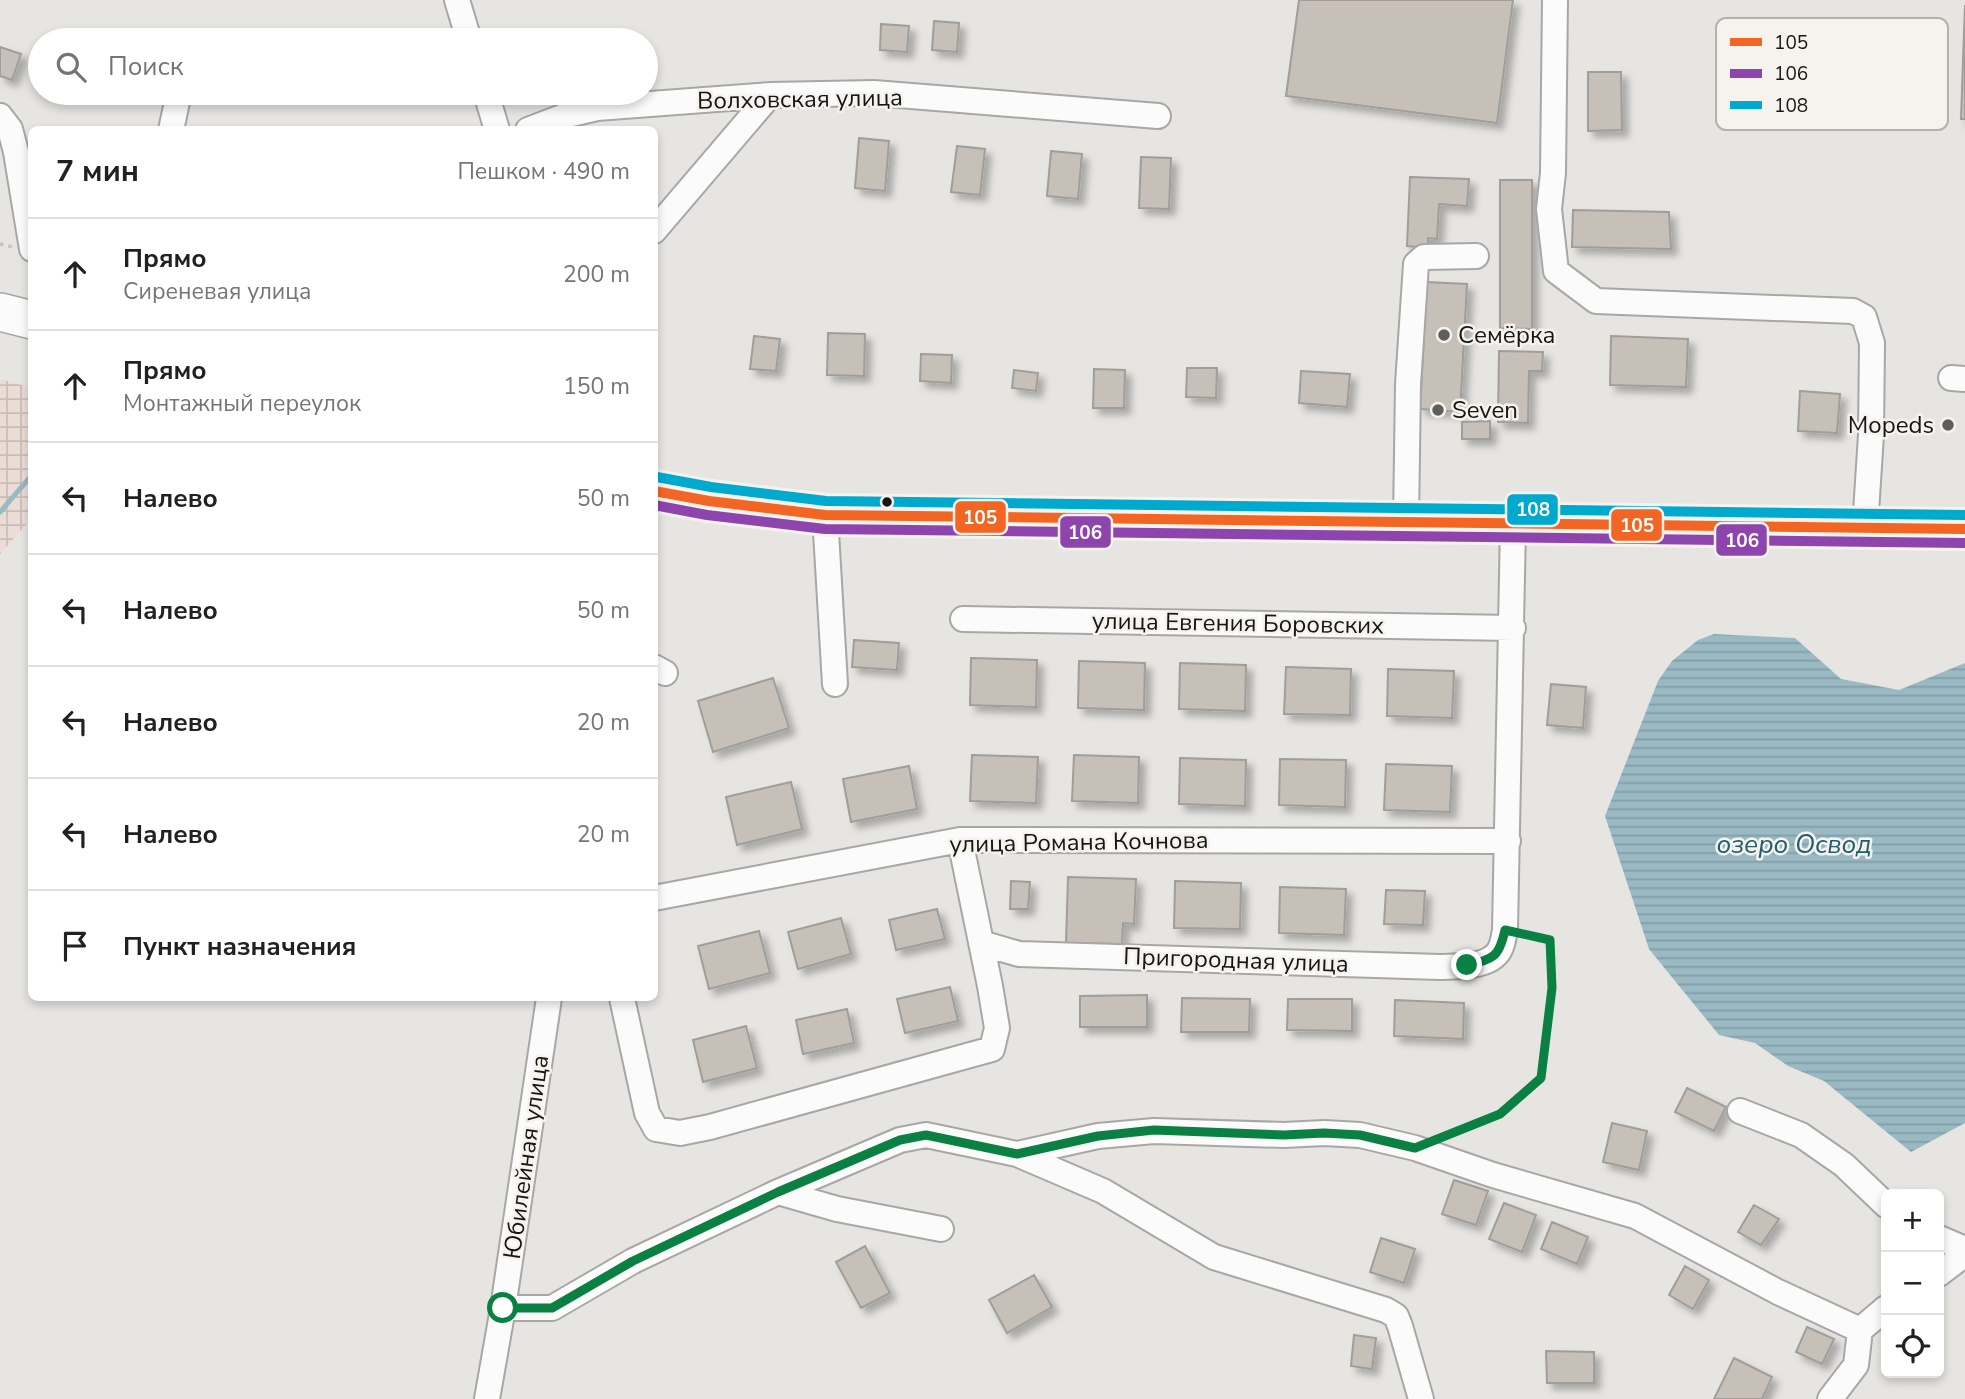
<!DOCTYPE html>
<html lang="ru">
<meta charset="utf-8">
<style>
:root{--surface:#fff;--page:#f2f2f2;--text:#202124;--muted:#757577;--line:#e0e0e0}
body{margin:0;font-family:"Nunito Sans",sans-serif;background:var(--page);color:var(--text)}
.controls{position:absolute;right:21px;bottom:21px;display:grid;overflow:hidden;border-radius:10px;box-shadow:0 4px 10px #0003}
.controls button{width:63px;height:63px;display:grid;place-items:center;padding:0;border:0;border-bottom:2px solid var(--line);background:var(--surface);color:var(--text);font:35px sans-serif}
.stop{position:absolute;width:21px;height:21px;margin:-16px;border:5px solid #0b8043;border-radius:50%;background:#fff}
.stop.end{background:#0b8043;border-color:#fff;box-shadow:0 2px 7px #0008}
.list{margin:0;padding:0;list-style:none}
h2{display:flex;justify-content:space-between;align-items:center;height:91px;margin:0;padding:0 28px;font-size:30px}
h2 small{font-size:23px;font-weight:400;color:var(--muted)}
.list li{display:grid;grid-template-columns:46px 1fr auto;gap:21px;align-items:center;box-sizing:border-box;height:112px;padding:0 28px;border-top:2px solid var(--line)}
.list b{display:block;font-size:26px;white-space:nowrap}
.list p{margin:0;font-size:23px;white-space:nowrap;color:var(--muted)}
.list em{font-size:23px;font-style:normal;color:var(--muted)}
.icon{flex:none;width:38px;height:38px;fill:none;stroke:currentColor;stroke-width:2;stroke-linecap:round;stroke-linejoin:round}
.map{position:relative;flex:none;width:1965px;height:1399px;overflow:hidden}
.search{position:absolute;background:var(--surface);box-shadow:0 4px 10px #0003;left:28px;top:28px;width:630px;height:77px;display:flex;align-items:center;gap:18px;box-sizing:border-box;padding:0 24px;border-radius:38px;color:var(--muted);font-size:26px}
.panel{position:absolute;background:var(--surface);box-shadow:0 4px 10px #0003;left:28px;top:126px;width:630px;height:875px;border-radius:10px}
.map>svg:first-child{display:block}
.industrial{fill:url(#industrial-grid)}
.water{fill:url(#water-rules)}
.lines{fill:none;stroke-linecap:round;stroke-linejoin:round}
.stream{stroke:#99b9c3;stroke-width:5}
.building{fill:#c6c0b8;stroke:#9f9e9b;stroke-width:2;filter:url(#shadow)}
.minor-casing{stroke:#a8a7a5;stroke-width:28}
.highway-casing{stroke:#a8a7a5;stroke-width:40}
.path{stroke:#c3c3c3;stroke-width:3.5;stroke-dasharray:3.5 5;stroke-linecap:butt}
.minor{stroke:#fbfbfb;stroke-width:24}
.highway{stroke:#fbfbfb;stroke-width:37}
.bus-1-casing{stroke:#f6f3ee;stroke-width:16}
.bus-2-casing{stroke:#f6f3ee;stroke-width:16}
.bus-3-casing{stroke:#f6f3ee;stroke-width:16}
.bus-1{stroke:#f26522;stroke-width:10}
.bus-2{stroke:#8e44ad;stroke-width:10}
.bus-3{stroke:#00a9ce;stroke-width:10}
.route{stroke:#0b8043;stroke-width:9}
.poi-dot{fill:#605e5c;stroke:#f6f3ee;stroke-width:2.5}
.bus-dot{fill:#171614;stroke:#f6f3ee;stroke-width:2.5}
.labels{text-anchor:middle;stroke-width:5;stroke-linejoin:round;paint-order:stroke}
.street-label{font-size:24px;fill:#171614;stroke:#f6f3ee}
.poi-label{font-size:24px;fill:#171614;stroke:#f6f3ee;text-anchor:start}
.water-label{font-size:26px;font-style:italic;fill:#1f5e70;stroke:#f6f3ee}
.key{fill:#f6f3ee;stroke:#b3b1ad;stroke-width:2}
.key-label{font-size:19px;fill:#171614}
.line-badge{stroke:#f6f3ee;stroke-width:2.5}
.badge-label{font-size:19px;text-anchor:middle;font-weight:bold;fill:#fff}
</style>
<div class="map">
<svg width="1965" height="1399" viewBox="0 0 1965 1399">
<defs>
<pattern id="industrial-grid" width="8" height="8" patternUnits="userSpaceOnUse" patternTransform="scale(1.75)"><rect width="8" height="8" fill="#ebddd6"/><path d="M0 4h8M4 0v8" fill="none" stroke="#c9bdb7"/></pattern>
<pattern id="water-rules" width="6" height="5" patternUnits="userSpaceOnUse" patternTransform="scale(1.75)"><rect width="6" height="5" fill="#99b9c3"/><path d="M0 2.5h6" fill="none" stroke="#839ea7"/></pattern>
<filter id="shadow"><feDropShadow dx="6" dy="6" stdDeviation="3.5" flood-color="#0004"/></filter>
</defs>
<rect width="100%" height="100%" fill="#e7e5e2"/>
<path class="industrial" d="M0,379L32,388L31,519L0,554Z"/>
<path class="water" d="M1714,634L1795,638L1841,679L1899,690L1965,663V1123L1911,1152L1824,1081L1788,1066L1755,1043L1719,1035L1649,949L1605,816L1658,681L1672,661L1698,640Z"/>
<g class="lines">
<path class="stream" d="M0,512L32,475"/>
</g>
<path class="building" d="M1299,0H1513L1497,123L1286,96Z
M1965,5V119H1961Z
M934,21L959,23L957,52L932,50Z
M881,24L909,26L907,52L880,50Z
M0,47L21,54L12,80L0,76Z
M1588,72H1621L1622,130L1588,131Z
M859,138L889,141L885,191L855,188Z
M957,146L985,149L980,195L951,192Z
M1051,151L1082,154L1078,199L1047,196Z
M1141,157L1171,158L1169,209L1139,208Z
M1410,177L1469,179L1467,206L1439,204L1437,239L1428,238V248L1407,246Z
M1500,180H1532V329L1500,328Z
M1573,210L1669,212L1671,249L1572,247Z
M1427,282L1467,284L1460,412L1420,409Z
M828,333L865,334L864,376L827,375Z
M754,336L780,339L776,371L750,369Z
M1611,336L1688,339L1686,387L1610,385Z
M1499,351L1543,352L1542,371H1529L1528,423L1498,422Z
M921,354L952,355L951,383L920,381Z
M1187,368H1217L1216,398L1186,397Z
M1094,369L1125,370L1124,408H1093Z
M1014,370L1038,373L1036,391L1012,388Z
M1301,371L1350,374L1347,407L1299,403Z
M1800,391L1840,394L1837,433L1798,431Z
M1490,421V439H1462V422Z
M854,640L899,643L897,670L852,667Z
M971,658L1037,660L1036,707L970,705Z
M1079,661L1145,663L1144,710L1078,708Z
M1180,663L1246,665L1245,711L1179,709Z
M1286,667L1351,669L1350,715L1284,714Z
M1388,669L1454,671L1452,718L1387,716Z
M773,678L789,728L713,752L698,701Z
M1551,684L1586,687L1583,728L1547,725Z
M972,755L1038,757L1036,803L970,801Z
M1074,755L1139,757L1138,803L1072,801Z
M1180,758L1246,760L1245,806L1179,804Z
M1280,759L1346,760L1345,807L1279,805Z
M1386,764L1452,766L1450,812L1384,810Z
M909,766L917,809L851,822L843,779Z
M791,782L802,829L737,845L726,797Z
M1068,877L1136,879L1134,924L1123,923L1122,944L1066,943Z
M1011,881L1030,882L1028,909H1010Z
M1175,881L1241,883L1240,929L1174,928Z
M1280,887L1346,889L1344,935L1279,933Z
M1386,890L1425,891L1423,925L1384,924Z
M937,909L945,939L896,950L889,920Z
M841,918L851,954L798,969L788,932Z
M759,931L770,973L709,989L698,946Z
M950,987L958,1021L905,1033L897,999Z
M1147,995V1027H1080V996Z
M1182,998L1250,999L1249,1032H1181Z
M1288,999H1352V1031L1287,1030Z
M1395,1000L1464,1003L1463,1039L1394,1036Z
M847,1009L854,1043L803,1054L796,1020Z
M746,1026L757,1068L703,1082L693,1040Z
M1687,1088L1726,1107L1714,1131L1675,1112Z
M1612,1123L1647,1131L1639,1170L1603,1162Z
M1454,1180L1488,1191L1476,1225L1442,1214Z
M1504,1203L1536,1215L1522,1252L1489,1239Z
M1754,1205L1779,1219L1761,1245L1738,1232Z
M1552,1222L1588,1237L1577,1264L1541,1249Z
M1381,1238L1415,1249L1404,1283L1370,1272Z
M865,1246L890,1293L861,1308L836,1262Z
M1685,1266L1709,1280L1693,1309L1669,1295Z
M1034,1275L1052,1307L1007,1333L989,1300Z
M1807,1327L1834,1339L1822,1364L1796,1352Z
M1354,1335L1376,1338L1372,1369L1351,1366Z
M1546,1351L1594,1352V1383H1547Z
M1734,1358L1772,1377L1762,1399H1714Z"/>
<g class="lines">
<defs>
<path id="minor" d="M457,0L469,40
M1555,0L1553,173L1549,209L1556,271L1596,301L1853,311L1864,317L1872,343L1871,435L1865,528
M486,93L497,130
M0,116L10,129L16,152L32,249
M171,130L177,102
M528,130L567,115L597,108L770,95L874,93L1158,116
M654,231L770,95
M1951,378L1965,379
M825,515L835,684
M1406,522L1408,384L1416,264L1424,257L1476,256
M963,619L1513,628
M654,667L665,673
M654,898L960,840L1508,841
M981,943L1019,954L1440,967C1459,966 1493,968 1501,947C1503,942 1504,935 1505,930L1513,525
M622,998L647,1113L656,1129L680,1133L710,1127L992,1049L997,1028L990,986L960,840
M1740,1111L1801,1135L1844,1165L1886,1205
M1017,1154L1098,1136L1154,1131L1284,1135L1324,1133L1360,1135L1415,1148L1493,1175L1635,1216L1778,1292L1860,1330
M778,1192L837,1209L941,1229
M1939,1238L1965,1249
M1939,1274L1965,1254
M503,1308H552L633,1261L778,1192L900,1140L926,1135L1017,1154L1103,1191L1214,1257L1386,1310L1396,1316L1400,1326L1421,1399
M487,1399L503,1308L549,998
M1830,1399L1856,1365L1860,1330L1886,1308"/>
<path id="highway" d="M0,312L32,320
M654,491L709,501L825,515L1965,529"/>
</defs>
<use href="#minor" class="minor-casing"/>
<use href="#highway" class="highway-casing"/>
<path class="path" d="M0,244L12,247
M1446,1135L1500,1114L1541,1078L1552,988L1550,940L1525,935"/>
<use href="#minor" class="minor"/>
<use href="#highway" class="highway"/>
<defs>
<path id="bus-1" d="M654,491L709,501L825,515L1965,529"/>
<path id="bus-2" d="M654,505L707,515L825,529L1965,543"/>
<path id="bus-3" d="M657,477L711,487L826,501L1965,515"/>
</defs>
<use href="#bus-1" class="bus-1-casing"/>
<use href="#bus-2" class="bus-2-casing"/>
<use href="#bus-3" class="bus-3-casing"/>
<use href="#bus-1" class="bus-1"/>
<use href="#bus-2" class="bus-2"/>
<use href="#bus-3" class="bus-3"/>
</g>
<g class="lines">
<path class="route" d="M503,1308H552L633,1261L778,1192L900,1140L926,1135L1017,1154L1098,1136L1154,1130L1284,1135L1324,1133L1360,1135L1415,1148L1500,1114L1541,1078L1552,988L1550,940L1505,930C1499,958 1493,959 1467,965"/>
</g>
<g class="poi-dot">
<circle cx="1444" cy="335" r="7"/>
<circle cx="1438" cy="410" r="7"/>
<circle cx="1948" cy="425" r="7"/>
</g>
<circle class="bus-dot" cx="887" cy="502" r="6"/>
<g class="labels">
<g class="street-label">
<text transform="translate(800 99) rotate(-1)" y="8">Волховская улица</text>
<text transform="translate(1238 623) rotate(1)" y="8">улица Евгения Боровских</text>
<text transform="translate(1079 842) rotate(-1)" y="8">улица Романа Кочнова</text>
<text transform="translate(1236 960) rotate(2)" y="8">Пригородная улица</text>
<text transform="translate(526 1157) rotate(-82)" y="8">Юбилейная улица</text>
</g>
<g class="poi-label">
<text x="1458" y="343">Семёрка</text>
<text x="1452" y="418">Seven</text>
<text x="1934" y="433" text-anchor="end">Mopeds</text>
</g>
<g class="water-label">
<text x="1794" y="853">озеро Освод</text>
</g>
</g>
<rect x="1716" y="18" width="232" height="112" rx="10" class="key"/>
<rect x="1730" y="38" width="32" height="8" fill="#f26522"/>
<rect x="1730" y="69" width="32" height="9" fill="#8e44ad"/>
<rect x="1730" y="101" width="32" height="8" fill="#00a9ce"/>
<g class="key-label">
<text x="1774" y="49">105</text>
<text x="1774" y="80">106</text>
<text x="1774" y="112">108</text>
</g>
<g class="line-badge">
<rect x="1506" y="493" width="53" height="33" rx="7" fill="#00a9ce"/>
<rect x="954" y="500" width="53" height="34" rx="7" fill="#f26522"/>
<rect x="1610" y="508" width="53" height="34" rx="7" fill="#f26522"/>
<rect x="1059" y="515" width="53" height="34" rx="7" fill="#8e44ad"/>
<rect x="1715" y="523" width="53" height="34" rx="7" fill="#8e44ad"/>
</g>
<g class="badge-label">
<text x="1533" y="516">108</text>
<text x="980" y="524">105</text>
<text x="1637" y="532">105</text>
<text x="1085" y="539">106</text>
<text x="1742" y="547">106</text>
</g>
</svg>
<div class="controls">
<button>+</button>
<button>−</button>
<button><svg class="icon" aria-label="locate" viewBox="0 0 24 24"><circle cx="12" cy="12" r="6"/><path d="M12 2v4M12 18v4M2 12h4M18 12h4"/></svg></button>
</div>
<div class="stop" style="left:503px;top:1308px"></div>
<div class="stop end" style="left:1467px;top:965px"></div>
<div class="search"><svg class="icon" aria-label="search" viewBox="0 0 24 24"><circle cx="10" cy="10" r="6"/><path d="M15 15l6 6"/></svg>Поиск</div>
<section class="panel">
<h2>7 мин<small>Пешком · 490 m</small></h2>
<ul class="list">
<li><svg class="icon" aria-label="ahead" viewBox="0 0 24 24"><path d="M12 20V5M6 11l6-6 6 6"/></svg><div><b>Прямо</b><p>Сиреневая улица</p></div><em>200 m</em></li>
<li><svg class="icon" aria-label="ahead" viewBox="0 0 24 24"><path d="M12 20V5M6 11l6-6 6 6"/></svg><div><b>Прямо</b><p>Монтажный переулок</p></div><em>150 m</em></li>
<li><svg class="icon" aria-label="left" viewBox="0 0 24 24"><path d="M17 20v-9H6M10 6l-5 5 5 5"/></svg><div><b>Налево</b></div><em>50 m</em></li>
<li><svg class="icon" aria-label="left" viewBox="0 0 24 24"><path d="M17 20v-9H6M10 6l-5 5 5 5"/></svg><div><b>Налево</b></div><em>50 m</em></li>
<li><svg class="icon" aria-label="left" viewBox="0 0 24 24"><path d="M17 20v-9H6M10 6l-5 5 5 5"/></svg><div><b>Налево</b></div><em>20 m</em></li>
<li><svg class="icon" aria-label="left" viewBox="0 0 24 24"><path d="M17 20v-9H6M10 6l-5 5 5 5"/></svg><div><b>Налево</b></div><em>20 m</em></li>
<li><svg class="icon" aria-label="arrive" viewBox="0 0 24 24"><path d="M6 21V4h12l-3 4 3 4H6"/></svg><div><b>Пункт назначения</b></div></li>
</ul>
</section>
</div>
